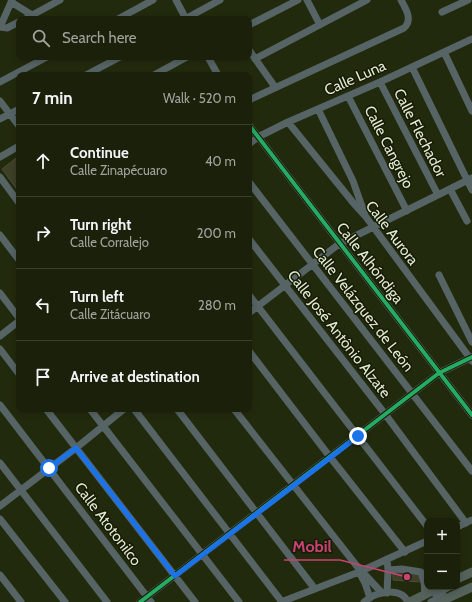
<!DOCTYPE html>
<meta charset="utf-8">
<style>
:root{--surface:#1a200a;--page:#272d18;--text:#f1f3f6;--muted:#9fa39c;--line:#383e2b}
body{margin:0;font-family:Cabin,sans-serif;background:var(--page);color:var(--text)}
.controls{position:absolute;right:12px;bottom:12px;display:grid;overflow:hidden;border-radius:8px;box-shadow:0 2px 6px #0003}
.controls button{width:36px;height:36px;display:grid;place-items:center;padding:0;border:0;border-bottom:1px solid var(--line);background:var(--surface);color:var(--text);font:20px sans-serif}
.stop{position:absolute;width:12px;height:12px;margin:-9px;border:3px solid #1a73e8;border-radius:50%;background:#fff}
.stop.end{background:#1a73e8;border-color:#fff;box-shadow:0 1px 4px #0008}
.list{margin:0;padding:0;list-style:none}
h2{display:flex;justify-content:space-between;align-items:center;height:52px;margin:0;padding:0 16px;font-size:17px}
h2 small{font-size:13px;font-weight:400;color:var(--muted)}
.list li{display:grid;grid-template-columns:26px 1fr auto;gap:12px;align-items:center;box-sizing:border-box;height:72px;padding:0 16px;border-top:1px solid var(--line)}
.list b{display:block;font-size:15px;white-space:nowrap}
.list p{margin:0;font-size:13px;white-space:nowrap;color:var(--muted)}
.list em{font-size:13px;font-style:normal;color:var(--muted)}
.icon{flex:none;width:22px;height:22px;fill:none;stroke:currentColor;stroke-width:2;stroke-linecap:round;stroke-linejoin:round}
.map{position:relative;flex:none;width:472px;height:602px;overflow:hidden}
.search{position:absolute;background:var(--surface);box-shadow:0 2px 6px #0003;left:16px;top:16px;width:236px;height:44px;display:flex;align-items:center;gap:10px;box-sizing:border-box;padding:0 14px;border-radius:8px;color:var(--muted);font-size:15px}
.panel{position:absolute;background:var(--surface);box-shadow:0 2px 6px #0003;left:16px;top:72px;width:236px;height:340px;border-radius:8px}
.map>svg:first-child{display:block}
.building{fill:#3d3f27;stroke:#4c4f37}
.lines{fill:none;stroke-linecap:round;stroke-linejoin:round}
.minor{stroke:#576465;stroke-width:7}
.major{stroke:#55625c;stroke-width:9}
.cycleway-casing{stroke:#151b06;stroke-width:6}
.cycleway{stroke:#26ab63;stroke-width:4}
.route{stroke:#1a73e8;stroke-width:5}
.labels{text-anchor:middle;stroke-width:3;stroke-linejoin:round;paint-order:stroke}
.street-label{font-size:15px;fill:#e1ebcf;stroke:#151b06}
.leader{fill:none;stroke:#c84272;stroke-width:1.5}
.callout-dot{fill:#c84272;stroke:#151b06;stroke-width:1.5}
.callout-label{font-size:16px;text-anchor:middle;font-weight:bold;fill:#c84272;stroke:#151b06;stroke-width:3;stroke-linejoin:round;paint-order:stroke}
</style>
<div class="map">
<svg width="472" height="602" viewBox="0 0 472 602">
<rect width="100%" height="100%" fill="#222a0d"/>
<path class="building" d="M19,156V185L16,188L2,169Z
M393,571L422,573L421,582L393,580Z"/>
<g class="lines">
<path class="minor" d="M176,0L186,19
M307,0L320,25
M11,2L32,15
M442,12L468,0
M25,19L60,0
M118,19L153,0
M185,19L220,0
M249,25L298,0
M0,27L12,0
M0,27L7,28L19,22
M249,50L275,87
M444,52L472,111
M208,57L218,75
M255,59L367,0
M412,67L472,190
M86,75L120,57
M154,75L187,57
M0,82L47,57
M380,82L438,195
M348,96L407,211
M249,100L404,28C413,20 406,9 401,0
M0,101L19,126
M318,109L353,181L365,215
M0,119L19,109
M288,122L355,205L366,217L472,361
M249,125L472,415
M249,144L258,137L288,122L380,82L472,39
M0,157L19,146
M0,177L19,203
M249,182L472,471
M450,189L467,221
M0,235L19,260
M249,239L385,414L466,523
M439,275L472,342
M0,293L19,318
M249,295L427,526
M249,313L339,244L472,178
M0,336L19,321
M0,349L19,374
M249,351L330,457L405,552
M0,405L151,602
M46,409L195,602
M90,409L239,602
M134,409L282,602
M177,409L315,589
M234,409L356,565L382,593
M0,463L107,602
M0,506L76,448L124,409
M0,519L65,602
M457,527L472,520
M387,559L388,570L387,593
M388,570L402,569L421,572L424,582L425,594
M359,572L365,583L370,598
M0,575L21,602
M435,594L449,587
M140,602L439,373L472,357
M281,602L359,572L427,541
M364,602C375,592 400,586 408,602
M431,602L444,596"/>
<path class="major" d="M457,579L472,572
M410,602L440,587
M439,602L472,587"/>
<defs>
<path id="cycleway" d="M249,125L472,415
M140,602L439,373L472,357"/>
</defs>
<use href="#cycleway" class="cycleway-casing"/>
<use href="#cycleway" class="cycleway"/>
</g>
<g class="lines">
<path class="route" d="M49,468L76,448L175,576C236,529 298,483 358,436"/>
</g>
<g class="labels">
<g class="street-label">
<text transform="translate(355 78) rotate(-24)" y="5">Calle Luna</text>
<text transform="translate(420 133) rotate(63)" y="5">Calle Flechador</text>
<text transform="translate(389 147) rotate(63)" y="5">Calle Cangrejo</text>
<text transform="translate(392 233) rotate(53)" y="5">Calle Aurora</text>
<text transform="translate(370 263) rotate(52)" y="5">Calle Alhóndiga</text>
<text transform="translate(363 309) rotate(52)" y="5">Calle Velázquez de León</text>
<text transform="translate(339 334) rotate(52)" y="5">Calle José Antônio Alzate</text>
<text transform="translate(108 524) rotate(53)" y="5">Calle Atotonilco</text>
</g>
</g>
<path class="leader" d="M407 577L340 560H284"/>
<circle class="callout-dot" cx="407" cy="577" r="4"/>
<g class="callout-label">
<text x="312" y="552">Mobil</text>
</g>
</svg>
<div class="controls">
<button>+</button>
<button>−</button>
</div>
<div class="stop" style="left:49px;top:468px"></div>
<div class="stop end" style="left:358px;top:436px"></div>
<div class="search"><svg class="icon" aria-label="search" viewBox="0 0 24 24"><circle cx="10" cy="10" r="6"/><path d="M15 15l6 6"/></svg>Search here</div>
<section class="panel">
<h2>7 min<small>Walk · 520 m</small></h2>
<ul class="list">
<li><svg class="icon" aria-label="ahead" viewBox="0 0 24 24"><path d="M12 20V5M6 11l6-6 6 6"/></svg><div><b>Continue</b><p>Calle Zinapécuaro</p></div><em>40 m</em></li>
<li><svg class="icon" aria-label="right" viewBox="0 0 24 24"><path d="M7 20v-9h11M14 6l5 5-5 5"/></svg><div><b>Turn right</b><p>Calle Corralejo</p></div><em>200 m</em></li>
<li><svg class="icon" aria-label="left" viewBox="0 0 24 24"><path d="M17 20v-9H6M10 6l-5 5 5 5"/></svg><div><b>Turn left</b><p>Calle Zitácuaro</p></div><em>280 m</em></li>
<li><svg class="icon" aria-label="arrive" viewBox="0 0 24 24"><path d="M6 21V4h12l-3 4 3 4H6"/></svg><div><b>Arrive at destination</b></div></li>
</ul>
</section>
</div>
